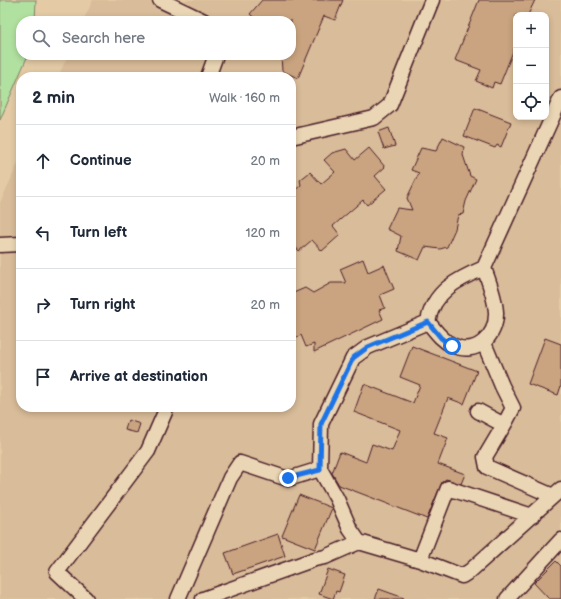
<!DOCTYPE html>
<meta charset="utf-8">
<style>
:root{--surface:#fff;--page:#f6f6f7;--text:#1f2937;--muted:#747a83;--line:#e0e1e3}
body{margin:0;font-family:"Balsamiq Sans",sans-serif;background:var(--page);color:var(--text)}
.controls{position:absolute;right:12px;top:12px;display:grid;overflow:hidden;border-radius:8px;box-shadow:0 2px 6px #0003}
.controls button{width:36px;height:36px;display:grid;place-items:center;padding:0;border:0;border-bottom:1px solid var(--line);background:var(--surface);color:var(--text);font:20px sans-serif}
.stop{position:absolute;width:12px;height:12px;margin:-9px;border:3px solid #1a73e8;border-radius:50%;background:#fff}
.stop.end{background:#1a73e8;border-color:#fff;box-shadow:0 1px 4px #0008}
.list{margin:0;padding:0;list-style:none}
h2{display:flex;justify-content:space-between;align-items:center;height:52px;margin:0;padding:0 16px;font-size:17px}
h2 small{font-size:13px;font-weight:400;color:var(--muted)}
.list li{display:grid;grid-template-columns:26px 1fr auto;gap:12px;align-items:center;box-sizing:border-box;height:72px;padding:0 16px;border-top:1px solid var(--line)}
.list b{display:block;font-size:15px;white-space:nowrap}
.list em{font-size:13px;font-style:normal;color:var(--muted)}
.icon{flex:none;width:22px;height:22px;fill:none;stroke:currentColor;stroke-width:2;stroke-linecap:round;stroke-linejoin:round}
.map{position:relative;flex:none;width:561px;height:599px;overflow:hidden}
.search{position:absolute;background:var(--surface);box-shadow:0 2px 6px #0003;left:16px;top:16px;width:280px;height:44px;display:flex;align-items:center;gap:10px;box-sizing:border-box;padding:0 14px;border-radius:16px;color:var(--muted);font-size:15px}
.panel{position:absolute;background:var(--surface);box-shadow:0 2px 6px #0003;left:16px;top:72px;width:280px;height:340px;border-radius:16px}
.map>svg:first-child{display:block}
.built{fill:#d9bc99;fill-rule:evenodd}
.green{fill:#b1e1a0;stroke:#7e8066}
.building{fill:#caa480;stroke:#4a1f2b}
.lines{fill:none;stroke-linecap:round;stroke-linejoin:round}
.minor-casing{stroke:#4a1f2b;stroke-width:17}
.minor{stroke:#ead6b4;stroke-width:14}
.route{stroke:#1a73e8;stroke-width:5}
</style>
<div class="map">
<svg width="561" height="599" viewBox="0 0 561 599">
<rect width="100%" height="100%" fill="#e4cba6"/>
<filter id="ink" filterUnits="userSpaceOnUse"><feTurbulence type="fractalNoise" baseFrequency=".025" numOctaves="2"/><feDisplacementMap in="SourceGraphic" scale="8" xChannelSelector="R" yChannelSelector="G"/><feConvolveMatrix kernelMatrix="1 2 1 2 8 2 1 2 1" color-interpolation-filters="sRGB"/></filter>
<g filter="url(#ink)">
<path class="built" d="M93,0H561V599H0V203L21,157V407H291V77H58L68,55H291V21H83ZM516,15H546V117H516Z"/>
<path class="green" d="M0,0H36L35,21H21V55H28L0,120Z"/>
<path class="building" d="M262,0H343L335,20L324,16L298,78L282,71L281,55H291V21H258L250,14Z
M479,0H535L528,15H516V44L500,84L494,82L492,88L476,81L481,70L455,60Z
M475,108L511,122L501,147L497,145L495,148L464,136Z
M389,128L395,146L384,149L378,132Z
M443,137L464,147L463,155L470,176L476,179L466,201L463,214L458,215L455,229L447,247L440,249L425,247L419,260L398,251L401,236L387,229L397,208L412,210L407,198L419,173L411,170L421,148L436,151Z
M369,148L385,167L375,176L386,189L367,205L363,200L333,226L340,235L322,251L312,240L299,251L291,242V194L301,185L300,180L310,172L321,184L335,172L324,160L332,153L346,149L355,160Z
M363,259L368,272L384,265L394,289L380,295L385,308L379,310L383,319L314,352V344L306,347L301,335L291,340V294L305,288L313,293L331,283H346L340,269Z
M545,338L561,344V386L558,395L528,384Z
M412,346L477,371L464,404L448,398L434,433L448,438L438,464L465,474L461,484L446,479L442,482L427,519L339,485L332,473L340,452L366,462L372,444L392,451L400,430L354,412L364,384L413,403L420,385L400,377Z
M128,420L140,424L137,433L125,430Z
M299,495L332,508L315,549L282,536Z
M278,534L285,556L233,574L225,553Z
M556,561L561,566V599H549L534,583Z
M328,569L345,575L339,592L336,591L333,599L319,594Z
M379,589L404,598L403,599H375Z"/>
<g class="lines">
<defs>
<path id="minor" d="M160,0L204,21
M208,77L216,55
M291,137L374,118L390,105L432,0
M0,245L21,244
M484,268C489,282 495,297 496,312C497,336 476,357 452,345C441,340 435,330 428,322C433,291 458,279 484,268Z
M484,268L561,98
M478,411L504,425L513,408L502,386L484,343
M504,425L485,457L487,467L553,496
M359,542L350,529L337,499L320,469L321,424L353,358L368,347L428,322
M420,560L448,488L532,516
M86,599L57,572L148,451L165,412L166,407
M178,599L230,478L240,463L288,479L320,469
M203,599L315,559L325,557L359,542L420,560L462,576L470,571L561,489
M507,599L561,540"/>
</defs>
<use href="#minor" class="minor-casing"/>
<use href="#minor" class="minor"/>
</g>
</g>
<g class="lines" filter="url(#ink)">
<path class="route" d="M288,478L320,470L321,424L353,358L368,347L428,322L441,338L452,346"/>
</g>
</svg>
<div class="controls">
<button>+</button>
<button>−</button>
<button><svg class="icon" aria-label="locate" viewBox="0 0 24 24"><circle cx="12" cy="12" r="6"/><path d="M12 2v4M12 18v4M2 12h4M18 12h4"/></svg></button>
</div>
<div class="stop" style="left:452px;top:346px"></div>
<div class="stop end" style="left:288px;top:478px"></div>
<div class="search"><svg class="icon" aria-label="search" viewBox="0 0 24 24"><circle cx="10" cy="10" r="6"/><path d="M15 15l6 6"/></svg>Search here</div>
<section class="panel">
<h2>2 min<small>Walk · 160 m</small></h2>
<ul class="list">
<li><svg class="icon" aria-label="ahead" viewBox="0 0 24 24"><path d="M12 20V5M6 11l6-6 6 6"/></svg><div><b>Continue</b></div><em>20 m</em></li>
<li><svg class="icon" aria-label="left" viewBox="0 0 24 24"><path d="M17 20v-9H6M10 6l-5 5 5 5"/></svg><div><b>Turn left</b></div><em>120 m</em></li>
<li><svg class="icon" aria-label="right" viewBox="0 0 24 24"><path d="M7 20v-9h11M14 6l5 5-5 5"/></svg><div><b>Turn right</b></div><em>20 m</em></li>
<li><svg class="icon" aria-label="arrive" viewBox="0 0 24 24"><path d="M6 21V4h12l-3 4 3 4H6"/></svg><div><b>Arrive at destination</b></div></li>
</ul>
</section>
</div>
